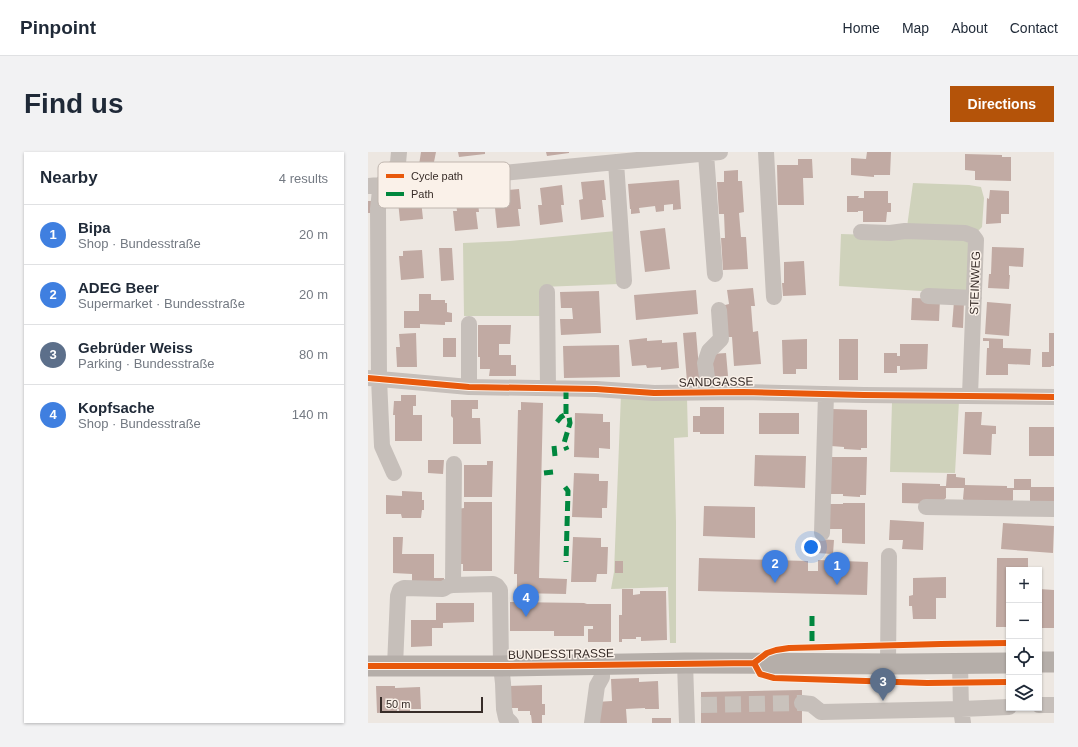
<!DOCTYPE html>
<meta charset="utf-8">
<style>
:root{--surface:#fff;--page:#f2f2f3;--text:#1f2937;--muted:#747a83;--line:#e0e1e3;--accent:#b45309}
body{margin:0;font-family:Helvetica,sans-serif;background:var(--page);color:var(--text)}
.controls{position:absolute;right:12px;bottom:12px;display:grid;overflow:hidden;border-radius:0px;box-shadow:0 1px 3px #0004}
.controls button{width:36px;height:36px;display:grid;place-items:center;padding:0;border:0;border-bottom:1px solid var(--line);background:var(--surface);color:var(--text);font:20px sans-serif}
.scale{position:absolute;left:12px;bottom:10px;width:103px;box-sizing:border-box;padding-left:4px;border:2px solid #372c28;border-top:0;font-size:11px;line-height:14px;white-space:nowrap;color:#372c28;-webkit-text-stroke:3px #faf1e9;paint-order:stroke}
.you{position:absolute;left:443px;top:395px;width:14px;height:14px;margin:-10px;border:3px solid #fff;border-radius:50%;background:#1a73e8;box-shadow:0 0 0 6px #1a73e833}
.badge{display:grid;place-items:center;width:26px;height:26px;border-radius:50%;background:var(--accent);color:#fff;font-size:13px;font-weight:700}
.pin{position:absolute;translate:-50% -33px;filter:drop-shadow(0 1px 2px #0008)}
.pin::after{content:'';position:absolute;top:21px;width:14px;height:12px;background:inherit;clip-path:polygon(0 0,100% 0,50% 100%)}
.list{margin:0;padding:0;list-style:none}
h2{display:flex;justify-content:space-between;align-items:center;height:52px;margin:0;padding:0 16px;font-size:17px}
h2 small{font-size:13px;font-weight:400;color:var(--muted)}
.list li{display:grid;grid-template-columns:26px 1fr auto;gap:12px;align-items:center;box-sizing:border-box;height:60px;padding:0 16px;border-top:1px solid var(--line)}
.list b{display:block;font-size:15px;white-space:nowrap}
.list p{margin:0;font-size:13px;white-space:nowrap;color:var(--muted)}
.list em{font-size:13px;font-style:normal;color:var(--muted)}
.icon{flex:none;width:22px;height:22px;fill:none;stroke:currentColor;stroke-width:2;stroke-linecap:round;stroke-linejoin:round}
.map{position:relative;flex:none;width:686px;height:571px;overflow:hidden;border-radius:0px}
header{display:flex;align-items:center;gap:24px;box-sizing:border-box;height:56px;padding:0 20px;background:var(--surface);border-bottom:1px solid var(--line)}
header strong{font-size:19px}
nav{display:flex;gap:22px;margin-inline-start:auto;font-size:14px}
.intro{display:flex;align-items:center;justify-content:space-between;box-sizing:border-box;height:96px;padding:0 24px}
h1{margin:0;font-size:28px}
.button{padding:10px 18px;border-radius:0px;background:var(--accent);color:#fff;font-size:14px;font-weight:700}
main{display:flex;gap:24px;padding:0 24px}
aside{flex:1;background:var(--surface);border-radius:0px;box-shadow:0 1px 3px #0004}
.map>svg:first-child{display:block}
.green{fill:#cfd2bb}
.building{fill:#c1aaa3}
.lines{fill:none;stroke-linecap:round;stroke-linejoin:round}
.minor-tunnel{stroke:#c9c2bc;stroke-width:16;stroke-dasharray:16 8;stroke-linecap:butt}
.minor{stroke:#c6bfba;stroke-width:16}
.major{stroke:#b5aea9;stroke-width:21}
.quiet{stroke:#00873e;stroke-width:5;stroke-dasharray:10 5;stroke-linecap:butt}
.cycleway-casing{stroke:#faf1e9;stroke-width:8}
.cycleway{stroke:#e8590c;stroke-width:6}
.labels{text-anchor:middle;stroke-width:3;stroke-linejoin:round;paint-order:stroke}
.street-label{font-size:12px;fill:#372c28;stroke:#faf1e9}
.key{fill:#faf1e9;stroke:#c0b6af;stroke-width:1}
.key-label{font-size:11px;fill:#372c28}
</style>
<header>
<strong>Pinpoint</strong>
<nav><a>Home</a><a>Map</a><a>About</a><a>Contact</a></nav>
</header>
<div class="intro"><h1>Find us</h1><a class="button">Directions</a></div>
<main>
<aside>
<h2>Nearby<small>4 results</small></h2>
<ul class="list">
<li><span class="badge" style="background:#3f7fe0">1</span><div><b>Bipa</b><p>Shop · Bundesstraße</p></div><em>20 m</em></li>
<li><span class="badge" style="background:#3f7fe0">2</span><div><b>ADEG Beer</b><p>Supermarket · Bundesstraße</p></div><em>20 m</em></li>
<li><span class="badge" style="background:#5c6f8a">3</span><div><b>Gebrüder Weiss</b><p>Parking · Bundesstraße</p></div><em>80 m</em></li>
<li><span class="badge" style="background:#3f7fe0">4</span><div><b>Kopfsache</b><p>Shop · Bundesstraße</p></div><em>140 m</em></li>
</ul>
</aside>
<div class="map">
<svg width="686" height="571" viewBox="0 0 686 571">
<rect width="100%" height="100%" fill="#ede7e1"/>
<path class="green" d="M545,31L601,33L613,35L616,46L614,75L609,80L539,75Z
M248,79L251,132L173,135L175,164H96L95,91L142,89Z
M473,82L597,86L604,91L603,142L471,134Z
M253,242L319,246L320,285L306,286L308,370V491H302L300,435L243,437L246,420Z
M591,249L587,321L522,320L524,250Z"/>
<path class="building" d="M53,0H68L65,15L51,13Z
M90,0H117V2L91,5Z
M178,0H201V1L179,4Z
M499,0H523L522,23H506V25L483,23V6L498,7Z
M597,2L634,3V5H643V29L607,28V19L597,18Z
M430,7H444L445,26H435L436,53H410L409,13H430Z
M370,18V29H374L376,60L371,61L373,85H378L380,117L355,118L353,86H357L356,62H351L349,30H356V19Z
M236,28L238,48H234L236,65L213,68L211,48L215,47L213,30Z
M311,28L313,57L305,58V52L296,53V59L288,60L287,54L271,56L272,61L263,62V57H262L260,32Z
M194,33L196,53H193L195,70L172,73L170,53H174L172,36Z
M151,37L153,57H150L152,74L129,76L127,56H131L129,39Z
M56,38V48H53L55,67L32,69L30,49L42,48L41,40Z
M622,38L641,39V62H633V71L618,72L619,46L621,47Z
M496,39H520V51H523V60H519L518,70H495V59H490V60H479V44H491L490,46H496Z
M109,40L111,60H108L110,77L87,79L85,59H89L87,42Z
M0,49H3L4,61H0Z
M297,76L302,117L277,120L272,79Z
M624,95L656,96L655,115L641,114V123H642L641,137L620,136L621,122H623Z
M71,96H84L86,128L73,129Z
M54,98L56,126L33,128L31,104H35V99Z
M436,109L438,143L415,144L414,131H416V110Z
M385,136L387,154H383L385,180L390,179L393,212L366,214L364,185H360L357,153L361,152L359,138Z
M328,138L330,162L268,168L266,143Z
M231,139L233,181L193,183L192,167H205L204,156H193L192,140Z
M51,142H63V148H77V151H79V160L84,161V170H77V173L52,172V176H36V159H51Z
M544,146L572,147L571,169L543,168Z
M586,149L596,150L595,176L584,175Z
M619,150L643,152L641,184L617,182Z
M110,173H143L142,192H131V203H143V213H148V224H121L122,217H112V205H110Z
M328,180L332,229L319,230L315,181Z
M48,181L49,215H29L28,195H32L31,182Z
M681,181H686V214H683V215H674V200H681Z
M75,186H88V205H75Z
M279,186V189L294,188V191L309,190L311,216L293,218V215L279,216L278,213L264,214L261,188Z
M615,186L635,187V196L663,197L662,213L640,212V223H618L619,196H621V189H615Z
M439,187V217H428V222H415L414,188Z
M471,187H490V228H471Z
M532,192H560L559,217L532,218V214H529V221H516V201H529V204H532Z
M251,193L252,225L196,226L195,194Z
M358,201L360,224L346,225L344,202Z
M33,243H48V254H45V263H54V289H27V263H25L26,249H33Z
M83,248H110V257H104V266H112L113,292H85V266L83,264Z
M153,250L175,251L171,426L199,427L198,442L149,441V422H146L150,258H153Z
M332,255H356V282H332V280H325V264H332Z
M464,257L499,258V296H493V298L476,297V295L463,294Z
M597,260H614L613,273L628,274V282H624L623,303L595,302Z
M207,261L235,262V270H242V297L231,296V306L206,305Z
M391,261H431V282H391Z
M661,275H686V304H661Z
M387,303L438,304L437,336L386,334Z
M462,305H499L498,343H492V345L475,344V342H461Z
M60,308H76L75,322L60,321Z
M119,309H125L124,345H96V313H119Z
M206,321L231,322V329H240L239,356H234V366L204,365Z
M579,322H588V325L597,326V333L639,334V336H646V327H663V335H686V355L662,349V338H645V348L642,352L598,350L595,347L596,336H578V346L571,352L534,351V331L572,332V334H578Z
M34,339L54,340V348H56V358H54L53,366H34L33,362H18V343L34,344Z
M96,350H124V419H95V412H92L89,357L96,356Z
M475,351H497V392L474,391V377H461V352H475Z
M336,354L387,355V386L335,384Z
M522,368L556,370L555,398L534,397L535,388H521Z
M635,371L686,374L685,401L633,397Z
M25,385H35L34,402H66V426H76V432L44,429V422L25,421Z
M205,385L233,386V395H240L239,422H229L228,430H203Z
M449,387L466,388L465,402L448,401Z
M331,406L440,409V419H450V408L500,410L499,443L330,439Z
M629,406H660V418H641V475H628Z
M247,409H255V421H247Z
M578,425V446H568V467H545L544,454H541V444L545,443V426Z
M254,437H265V443L272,442V439H298L299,488L273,489V485H268V487H254V490H251V463H254Z
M671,437L686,438V476H671Z
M142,450L216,451L219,452H243V490H220V477H225V474H216V484H186V479H142Z
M68,451H106V470L75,471V476H64V494L43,495V468H68Z
M271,526V530L290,529L291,557H277V556L258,557L259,571H229L228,550L244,549L243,527Z
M174,533V552H177V563H174V571H164L163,563H162V559H150V556H138V534Z
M8,534H27V536L52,535L53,557H42V559H31V557H29V560L9,561Z
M434,538V571H333V540Z
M284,566H303V571H284Z"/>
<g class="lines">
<path class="minor-tunnel" d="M333,553L434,551"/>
<path class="minor" d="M398,0L406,145
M338,2L347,122
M248,10L256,129
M0,34L352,0
M493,80L522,81L537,79L597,81L605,84L608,88L602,243
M179,140L180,236
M560,144L606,146
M0,226L101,235L228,237L286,241L375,240L496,243L686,245
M101,235V172
M341,240L337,211L341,199L353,187L351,158
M26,321L14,294L11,227L10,57L12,38L14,32L25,20L30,11L31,0
M558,355L686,357
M454,381L458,242
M85,433L86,312
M317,511L319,571
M520,512L521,404
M592,512L593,557L595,571
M27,514L30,444L32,438L36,436L75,437L80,434L85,433L125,432L129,434L132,438L133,514L135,531L136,557L138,566L143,571
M434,551L443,552L453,560L593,557L641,555
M671,553H686
M224,571L229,534L234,525V513"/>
<path class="major" d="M671,510H686
M0,514H133L317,511L532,512L641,511"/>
<path class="quiet" d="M198,237V262L201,265L202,271L196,291L199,298
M189,270L193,265L198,262
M186,294L187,304
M176,321L185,320
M197,335L200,339L198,410
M444,464V496"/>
<defs>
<path id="cycleway" d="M0,226L101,235L228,237L286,241L375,240L496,243L686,245
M386,511L392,522L406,526L559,531L641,530
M386,511L399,501L408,498L421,496L573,492L641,491
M0,514H133L386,511"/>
</defs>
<use href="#cycleway" class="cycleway-casing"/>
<use href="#cycleway" class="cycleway"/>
</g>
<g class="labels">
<g class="street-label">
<text transform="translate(607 131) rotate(-88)" y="4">STEINWEG</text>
<text transform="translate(348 230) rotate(-1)" y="4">SANDGASSE</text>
<text transform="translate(193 502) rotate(-1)" y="4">BUNDESSTRASSE</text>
</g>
</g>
<rect x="10" y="10" width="132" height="46" rx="6" class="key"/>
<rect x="18" y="22" width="18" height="4" fill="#e8590c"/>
<rect x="18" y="40" width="18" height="4" fill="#00873e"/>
<g class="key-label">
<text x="43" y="28">Cycle path</text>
<text x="43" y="46">Path</text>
</g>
</svg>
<div class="controls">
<button>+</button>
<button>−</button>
<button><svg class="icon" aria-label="locate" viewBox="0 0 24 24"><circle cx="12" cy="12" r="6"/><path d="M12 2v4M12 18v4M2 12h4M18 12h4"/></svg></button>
<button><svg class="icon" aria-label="layers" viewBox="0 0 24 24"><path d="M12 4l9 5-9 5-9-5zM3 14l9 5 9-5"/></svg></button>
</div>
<div class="scale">50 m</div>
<div class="you"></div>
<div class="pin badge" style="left:469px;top:433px;background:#3f7fe0">1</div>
<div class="pin badge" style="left:407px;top:431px;background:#3f7fe0">2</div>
<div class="pin badge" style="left:515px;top:549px;background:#5c6f8a">3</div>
<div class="pin badge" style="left:158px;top:465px;background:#3f7fe0">4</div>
</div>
</main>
